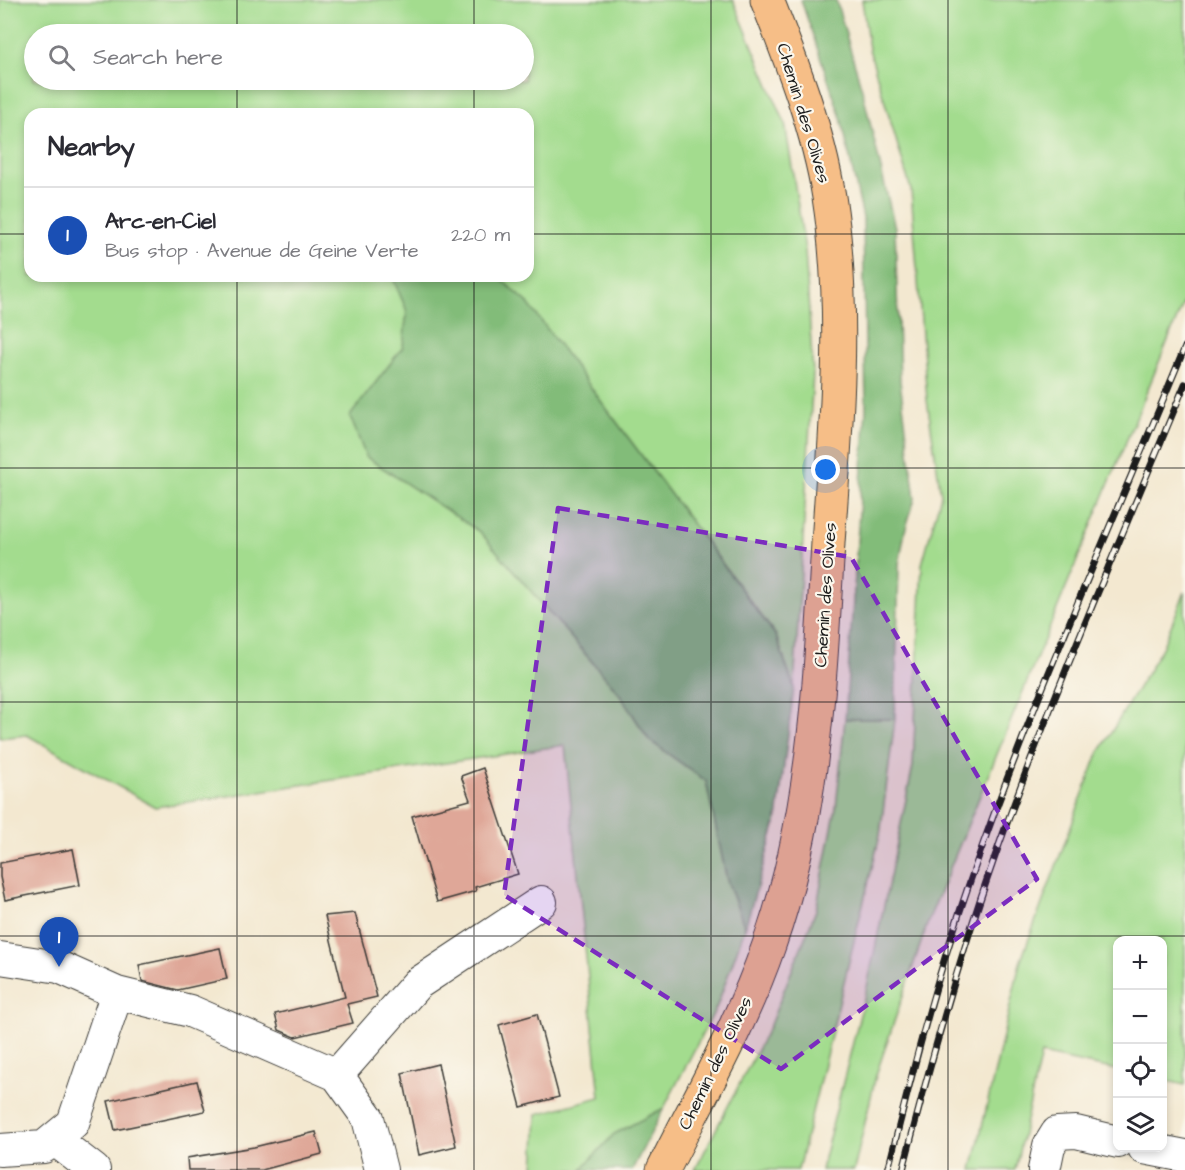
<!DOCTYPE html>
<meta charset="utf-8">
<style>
:root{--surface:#fff;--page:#f2f2f3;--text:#2b2b33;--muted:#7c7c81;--line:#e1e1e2;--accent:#7c3aed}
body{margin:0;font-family:"Architects Daughter",sans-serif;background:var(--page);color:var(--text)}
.controls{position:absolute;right:18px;bottom:18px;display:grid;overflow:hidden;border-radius:12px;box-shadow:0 3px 9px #0003}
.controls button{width:54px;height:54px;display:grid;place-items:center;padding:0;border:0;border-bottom:2px solid var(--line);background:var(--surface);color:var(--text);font:30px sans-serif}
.you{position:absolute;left:826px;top:470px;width:21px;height:21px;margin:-15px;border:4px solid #fff;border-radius:50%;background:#1a73e8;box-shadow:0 0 0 9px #1a73e833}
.badge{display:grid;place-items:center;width:39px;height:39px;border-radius:50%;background:var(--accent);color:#fff;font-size:20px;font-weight:700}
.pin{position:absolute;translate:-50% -50px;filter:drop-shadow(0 2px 3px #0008)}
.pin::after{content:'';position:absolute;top:32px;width:21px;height:18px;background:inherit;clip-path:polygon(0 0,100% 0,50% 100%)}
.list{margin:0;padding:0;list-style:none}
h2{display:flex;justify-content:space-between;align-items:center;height:78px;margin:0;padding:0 24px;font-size:26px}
h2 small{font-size:20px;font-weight:400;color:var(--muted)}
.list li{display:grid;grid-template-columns:39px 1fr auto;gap:18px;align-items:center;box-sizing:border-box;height:96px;padding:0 24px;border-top:2px solid var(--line)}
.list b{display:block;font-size:22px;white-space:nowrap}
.list p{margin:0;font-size:20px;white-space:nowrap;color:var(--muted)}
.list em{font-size:20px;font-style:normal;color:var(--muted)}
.icon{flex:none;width:33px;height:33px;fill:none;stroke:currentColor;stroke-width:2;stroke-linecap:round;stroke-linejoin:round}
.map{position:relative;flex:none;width:1185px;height:1170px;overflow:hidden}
.search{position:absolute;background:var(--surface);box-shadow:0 3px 9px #0003;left:24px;top:24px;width:510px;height:66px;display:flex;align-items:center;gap:15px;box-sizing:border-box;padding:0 21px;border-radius:33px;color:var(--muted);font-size:22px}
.panel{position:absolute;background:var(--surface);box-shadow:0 3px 9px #0003;left:24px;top:108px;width:510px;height:174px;border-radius:18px}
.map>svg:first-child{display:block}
.green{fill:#a3dc8e;stroke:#607c55;stroke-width:1.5;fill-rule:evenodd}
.forest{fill:#82bc79;stroke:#4f6c4a;stroke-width:1.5}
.building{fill:#dfa798}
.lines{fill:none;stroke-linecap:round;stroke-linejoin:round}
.minor-casing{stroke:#3c3b37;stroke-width:34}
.major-casing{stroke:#3c3b37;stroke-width:35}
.minor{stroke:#fff;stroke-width:32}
.major{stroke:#f6be87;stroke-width:33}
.rail-casing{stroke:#1c1c1c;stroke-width:7}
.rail{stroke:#fbf7ec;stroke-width:4.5;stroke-dasharray:14;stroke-linecap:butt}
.marked{fill:#7b2cbf;fill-opacity:0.2;stroke:#7b2cbf;stroke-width:4.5;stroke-dasharray:12 8;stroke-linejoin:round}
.grid{fill:none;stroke:#1c1c1c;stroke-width:1.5;stroke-opacity:0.55}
.labels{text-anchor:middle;stroke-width:4.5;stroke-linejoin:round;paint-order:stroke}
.street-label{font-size:18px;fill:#1c1c1c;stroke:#fbf7ec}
</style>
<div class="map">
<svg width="1185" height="1170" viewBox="0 0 1185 1170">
<rect width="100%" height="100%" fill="#fbf7ec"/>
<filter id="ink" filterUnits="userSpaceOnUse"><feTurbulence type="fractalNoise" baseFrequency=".0167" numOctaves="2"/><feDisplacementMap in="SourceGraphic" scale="12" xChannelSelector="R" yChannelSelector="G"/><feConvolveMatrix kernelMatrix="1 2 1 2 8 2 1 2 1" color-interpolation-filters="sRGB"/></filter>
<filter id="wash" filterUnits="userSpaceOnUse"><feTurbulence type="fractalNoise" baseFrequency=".008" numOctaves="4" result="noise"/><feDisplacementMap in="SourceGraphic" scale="24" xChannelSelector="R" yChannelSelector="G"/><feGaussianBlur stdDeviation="1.35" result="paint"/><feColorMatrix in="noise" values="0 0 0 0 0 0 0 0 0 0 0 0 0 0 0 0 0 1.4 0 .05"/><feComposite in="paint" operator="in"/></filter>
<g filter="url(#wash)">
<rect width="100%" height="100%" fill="#f3e8d0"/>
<path class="green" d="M0,0H733L785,123L805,250L813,374L794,688L776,635L527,302L497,276H528V114H30V276H392L407,311L403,347L350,416L366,457L480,532L619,693L649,740L706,781L727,880L745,928L717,1006L664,1108L614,1134L581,1170H534L537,1114L600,1097L565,745L155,807L27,735L0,738ZM34,34H524V80H34Z
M862,0H1185V299L929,919L876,1075L854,1170H821L867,987L913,766L922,564L941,495L927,400L911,190L869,49Z
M1185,592V1085L1163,1080L1162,940H1118L1117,1070L1041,1054L1015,1170H972L1020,963L1097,756L1162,648Z
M845,719H895L880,835L798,1170H695L770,1025L816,910L836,808Z"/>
<path class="forest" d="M801,0H836L863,93L895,228L900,381L915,498L905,531L899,564L895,719H845L866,409L863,218L841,118Z
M392,276H497L527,302L776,636L794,688L777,819L745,928L727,880L706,781L649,740L619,693L480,532L366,457L350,416L403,347L407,311Z
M664,1108L632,1170H581L614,1134Z"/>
<g id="blocks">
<path class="building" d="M483,768L518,874L475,887L476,891L437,902L412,816L470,800L461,776Z
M73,849L80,885L5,900L0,877V863Z
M355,913L377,997L347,1004L353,1023L295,1037L279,1030L275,1014L345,997L325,916Z
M220,948L227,979L178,990L142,981L139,965Z
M537,1014L559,1097L521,1107L499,1025Z
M438,1064L456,1146L419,1155L402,1073Z
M197,1081L205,1111L115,1130L108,1101Z
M316,1132L322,1154L262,1170H188L187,1158L254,1147Z"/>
</g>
</g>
<g filter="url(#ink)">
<use href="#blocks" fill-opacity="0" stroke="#3c3b37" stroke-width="1.5"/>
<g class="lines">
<defs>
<path id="minor" d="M0,958L59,967L117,993L190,1011L337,1075
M337,1075L417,984L541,902
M337,1075L368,1118L381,1170
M54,1139L94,1170
M1144,1148L1185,1156
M0,1150L44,1147L73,1123L117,993
M1044,1170L1049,1146L1057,1133L1076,1132L1118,1142"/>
<path id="major" d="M663,1170C700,1096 742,1023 769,945C815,815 820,679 828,543C836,429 847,311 829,197C818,129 792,63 767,0"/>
</defs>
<use href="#minor" class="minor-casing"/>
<use href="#major" class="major-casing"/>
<use href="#minor" class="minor"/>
<use href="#major" class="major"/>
<defs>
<path id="rail" d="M888,1170C905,1101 922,1032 943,964C1008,753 1101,551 1185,347
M903,1170C929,1067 957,965 992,865C1049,702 1119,543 1185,384"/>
</defs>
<use href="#rail" class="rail-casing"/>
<use href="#rail" class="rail"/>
</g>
</g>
<path class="marked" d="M558,508L851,557L1037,879L781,1069L504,895Z"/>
<path class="grid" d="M237,0V34M474,0V34M711,0V1170M948,0V1170M237,80V114M474,80V114M0,234H30M528,234H1185M237,276V1170M474,276V1170M0,468H1185M0,702H1185M0,936H1185"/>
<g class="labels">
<g class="street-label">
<text transform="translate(804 113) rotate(73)" y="6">Chemin des Olives</text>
<text transform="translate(825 595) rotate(-86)" y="6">Chemin des Olives</text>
<text transform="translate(715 1063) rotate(-64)" y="6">Chemin des Olives</text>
</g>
</g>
</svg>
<div class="controls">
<button>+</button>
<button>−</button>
<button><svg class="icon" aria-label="locate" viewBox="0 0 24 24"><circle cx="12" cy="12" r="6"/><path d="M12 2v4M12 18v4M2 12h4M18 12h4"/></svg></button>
<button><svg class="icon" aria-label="layers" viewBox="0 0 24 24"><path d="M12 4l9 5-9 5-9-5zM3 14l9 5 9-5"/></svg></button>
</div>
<div class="you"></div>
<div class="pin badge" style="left:59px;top:967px;background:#1a4fb4">1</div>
<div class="search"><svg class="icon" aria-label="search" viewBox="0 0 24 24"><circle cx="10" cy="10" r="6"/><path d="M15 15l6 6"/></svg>Search here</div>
<section class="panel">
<h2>Nearby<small></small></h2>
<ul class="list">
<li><span class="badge" style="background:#1a4fb4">1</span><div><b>Arc-en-Ciel</b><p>Bus stop · Avenue de Geine Verte</p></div><em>220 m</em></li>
</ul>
</section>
</div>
